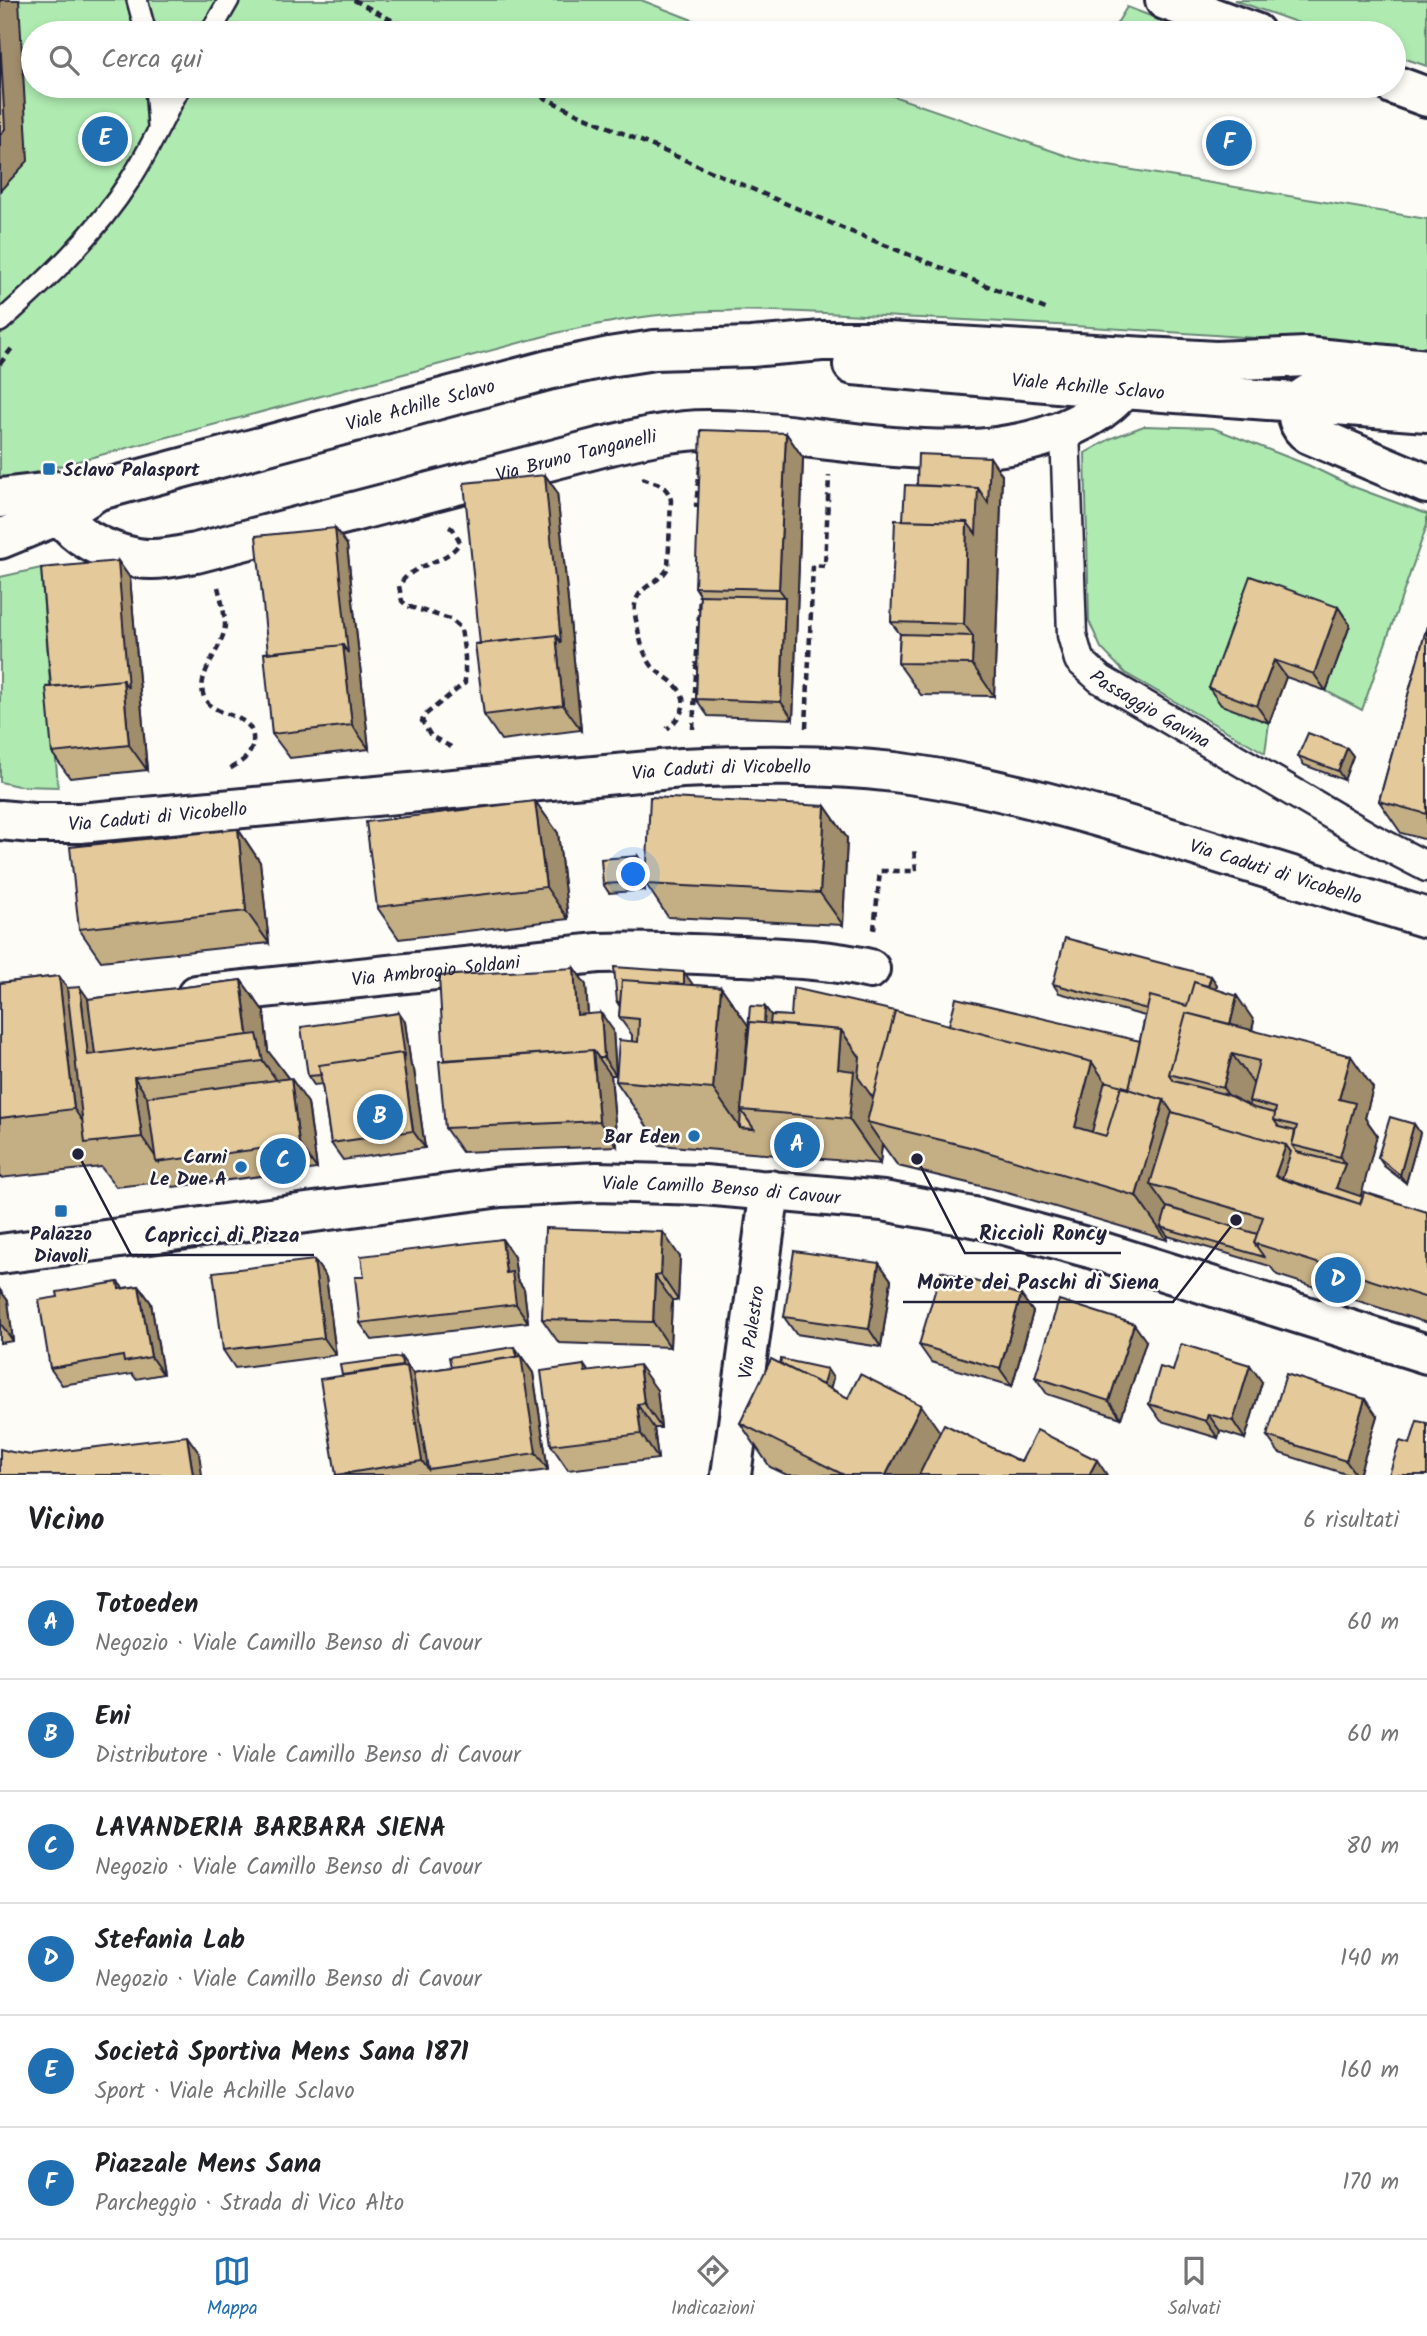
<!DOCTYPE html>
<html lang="it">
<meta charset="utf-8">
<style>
:root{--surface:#fff;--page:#f6f6f6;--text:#202124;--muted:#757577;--line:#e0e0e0;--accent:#1f6fb2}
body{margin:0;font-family:Kalam,sans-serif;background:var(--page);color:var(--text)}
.you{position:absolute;left:634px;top:875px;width:24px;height:24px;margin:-18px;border:5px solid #fff;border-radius:50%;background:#1a73e8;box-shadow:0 0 0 10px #1a73e833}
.badge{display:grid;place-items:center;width:46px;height:46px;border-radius:50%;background:var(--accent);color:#fff;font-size:23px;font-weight:700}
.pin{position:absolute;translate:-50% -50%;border:4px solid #fff;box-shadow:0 2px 7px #0006}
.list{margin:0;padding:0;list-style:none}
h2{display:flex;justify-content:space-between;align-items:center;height:91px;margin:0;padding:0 28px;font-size:30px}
h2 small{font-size:23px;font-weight:400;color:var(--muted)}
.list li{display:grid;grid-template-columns:46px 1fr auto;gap:21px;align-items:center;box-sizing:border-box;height:112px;padding:0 28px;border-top:2px solid var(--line)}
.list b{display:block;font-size:26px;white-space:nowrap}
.list p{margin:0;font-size:23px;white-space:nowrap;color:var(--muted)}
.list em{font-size:23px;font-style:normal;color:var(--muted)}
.icon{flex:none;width:38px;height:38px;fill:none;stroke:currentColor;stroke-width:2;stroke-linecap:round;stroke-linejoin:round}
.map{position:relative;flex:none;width:1427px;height:1475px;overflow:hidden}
.search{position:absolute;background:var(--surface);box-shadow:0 4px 10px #0003;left:21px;right:21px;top:21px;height:77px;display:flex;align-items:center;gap:18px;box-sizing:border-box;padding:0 24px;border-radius:38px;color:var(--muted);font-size:26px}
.sheet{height:763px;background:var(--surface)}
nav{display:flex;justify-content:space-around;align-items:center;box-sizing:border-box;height:98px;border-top:2px solid var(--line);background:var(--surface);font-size:19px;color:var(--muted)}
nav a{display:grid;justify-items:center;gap:4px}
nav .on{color:var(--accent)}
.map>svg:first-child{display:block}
.green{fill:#afebb1;stroke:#688676;stroke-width:2}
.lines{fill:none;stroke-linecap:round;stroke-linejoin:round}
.service-casing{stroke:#22223b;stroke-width:24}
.pedestrian-casing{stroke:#22223b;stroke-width:33}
.minor-casing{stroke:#22223b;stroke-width:44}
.secondary-casing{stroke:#22223b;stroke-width:44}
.path{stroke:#22223b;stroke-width:4.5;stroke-dasharray:7 5;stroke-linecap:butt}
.service{stroke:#fdfcf7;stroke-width:19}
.pedestrian{stroke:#fdfcf7;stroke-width:28}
.minor{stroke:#fdfcf7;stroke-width:38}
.secondary{stroke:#fdfcf7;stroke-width:38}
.wall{fill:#c4ae84;stroke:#22223b;stroke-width:2}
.shaded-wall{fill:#a08d6c;stroke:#22223b;stroke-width:2}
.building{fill:#e4ca9a;stroke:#22223b;stroke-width:2}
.poi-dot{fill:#1f6fb2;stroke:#fdfcf7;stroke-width:2.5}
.labels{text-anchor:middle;stroke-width:5;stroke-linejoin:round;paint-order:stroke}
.street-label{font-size:19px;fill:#22223b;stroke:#fdfcf7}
.poi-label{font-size:19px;font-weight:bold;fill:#22223b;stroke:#fdfcf7;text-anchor:end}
.leader{fill:none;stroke:#22223b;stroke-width:2.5}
.callout-dot{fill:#22223b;stroke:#fdfcf7;stroke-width:2.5}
.callout-label{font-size:21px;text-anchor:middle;font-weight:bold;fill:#22223b;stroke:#fdfcf7;stroke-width:5;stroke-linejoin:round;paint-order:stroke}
</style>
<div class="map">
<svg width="1427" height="1475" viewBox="0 0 1427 1475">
<rect width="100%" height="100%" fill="#fdfcf7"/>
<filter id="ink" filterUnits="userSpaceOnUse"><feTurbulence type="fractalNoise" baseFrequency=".0143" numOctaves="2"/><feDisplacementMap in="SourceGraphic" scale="14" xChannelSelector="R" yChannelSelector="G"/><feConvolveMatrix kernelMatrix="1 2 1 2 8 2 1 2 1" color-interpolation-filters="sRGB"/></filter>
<g filter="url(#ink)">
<path class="green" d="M0,0H641L726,33H33V86H864L1073,158L1097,164L1427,219V351C1266,338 1106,327 945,319C857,316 768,306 680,313C639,316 600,324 560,332L0,482Z
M1234,0H1427V66L1394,55V33H1327Z
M1127,7L1195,33H1111Z
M1123,86H1335L1343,89L1137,88Z
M1144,426L1213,428L1308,465L1354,487L1427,514V525L1362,710L1326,691L1350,625L1262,593L1269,723L1265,753L1125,673L1101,648L1089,621L1085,453L1112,438Z
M41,568L58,787L18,786L0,782V577Z"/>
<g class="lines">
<defs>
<path id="service" d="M137,0L146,33
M210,33L229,0
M155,86L158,126
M0,322C47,280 96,234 130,180C150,150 164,117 181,86"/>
<g id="pedestrian">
<path id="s1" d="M1065,430L1072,635L1079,660L1100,679L1373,839L1427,867"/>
</g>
<g id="minor">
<path d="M1165,0L1255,33"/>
<path d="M1394,85L1427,97"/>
<path d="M1427,391L1329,386C1316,389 1308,394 1298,402C1297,416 1297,426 1309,434L1427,484"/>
<path id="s2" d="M60,491C49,533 120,560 153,559C168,559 182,555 196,553L602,447C636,439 672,430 707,430C829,429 980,483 1091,416C1104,409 1114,399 1124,389"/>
<path id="s3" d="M0,820L33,823H80L682,768C753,765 823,764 894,772C989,784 1082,811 1173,839C1258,865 1342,892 1427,918"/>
<path id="s4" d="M197,995L598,953C646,951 694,954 743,956C785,958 829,959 870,969"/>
<path id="s5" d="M731,1475L770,1190"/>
</g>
<g id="secondary">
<path id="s6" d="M853,365L1124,389L1427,412"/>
<path id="s7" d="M0,498L60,491H96L548,370L609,357L654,350L751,347L822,341H871L1216,361L1306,357L1427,369"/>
<path d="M0,539L61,514L92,494"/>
<path id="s8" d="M0,1254L501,1187L597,1182L704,1185L883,1201L979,1218L1090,1248L1427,1354"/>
</g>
</defs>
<use href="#service" class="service-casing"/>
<use href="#pedestrian" class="pedestrian-casing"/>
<use href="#minor" class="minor-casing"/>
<use href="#secondary" class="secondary-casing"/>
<path class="path" d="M354,0L416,33
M520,86L576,113L847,230L1048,310
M0,364L12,348
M700,467L696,505L702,506
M642,478C656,483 667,484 671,500L668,568C661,581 643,585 637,598C633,606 635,616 637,625C640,640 643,654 652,666C659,675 670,678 677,687C691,703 680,718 667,729
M449,527L453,529L460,542C447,565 412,562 399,586L402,601L407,606L450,619L461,628L465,657V683L425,715L422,721L431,736L453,748
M218,587C221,599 225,613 225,625C224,649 195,673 204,697C213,719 256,711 253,742C252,756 240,763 229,769
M806,728L813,565L825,566L829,476
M693,729L700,595
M874,930L880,871H916L914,849"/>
<use href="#service" class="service"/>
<use href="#pedestrian" class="pedestrian"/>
<use href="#minor" class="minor"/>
<use href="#secondary" class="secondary"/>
</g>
<path class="wall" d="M786,433L803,458L793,719L708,716L696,699L700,595L695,587Z
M545,475L557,492L581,730L501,740L484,715L480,644Z
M1002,475L994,696L921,695L898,663L900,634L891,622L903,520L917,485Z
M347,545L369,749L290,758L272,734L268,653Z
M118,561L130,578L147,770L70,778L52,753L51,687Z
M1338,607L1350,625L1326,691L1286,677L1269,723L1221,705L1209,688Z
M1427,626V840L1401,833L1379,801Z
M1347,748L1353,756L1344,780L1304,765L1298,756Z
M535,801L558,833L568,919L399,939L377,907Z
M825,806L847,838L843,925L668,917L646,884Z
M238,829L260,862L269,943L101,961L79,929L183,835Z
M644,865L645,890L609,893L603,884Z
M574,968L586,985L588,1014L613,1030L616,1075H611L617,1146L462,1152L445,1128L444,1060Z
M59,976L67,988L88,999L241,980L264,1012L268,1051L288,1078L308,1103L317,1169L173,1187L169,1181L116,1187L101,1167L0,1178V983Z
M1211,976L1217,985L1216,989L1254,1021L1252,1030L1373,1088L1365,1118L1377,1135L1360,1196L1427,1212V1323L1277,1275L1270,1266L1168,1236L1167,1240L1001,1191L898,1166L882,1144L880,1164L660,1145L616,1081L632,1041V1035L619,1017L620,1007L617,1002L693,985L721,987L748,1026L765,1007L771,1015L949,1025L1140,1041L1145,1016L1059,993L1053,984Z
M405,1022L411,1066L414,1070L425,1148L343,1160L331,1143L322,1084L314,1085L308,1076Z
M1414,1124L1420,1133L1406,1183L1384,1166L1378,1157Z
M502,1239L514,1257L517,1279L524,1289L528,1322L372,1340L360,1323L364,1277Z
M680,1257L678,1300H672L670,1347L559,1343L542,1319Z
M314,1260L326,1277L336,1355L235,1368L223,1350Z
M879,1263L891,1280L881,1347L796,1334L784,1317Z
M118,1282L123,1288L139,1286L151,1303L163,1374L136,1379L132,1374L62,1385L50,1368L58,1297Z
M0,1290L8,1301L13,1341L0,1343Z
M1021,1295L1033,1312L1012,1386L931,1362L919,1345Z
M1146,1341L1121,1418L1047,1394L1035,1377Z
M521,1356L533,1373L548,1470L512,1475H336L413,1373Z
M780,1364L833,1378L830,1388L848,1398L1021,1462L1107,1475H787L770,1467L740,1423Z
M584,1365L589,1372L657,1390L661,1428H654L658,1459L568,1470L551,1445Z
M1173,1371L1262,1382L1245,1439L1220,1431L1218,1438L1161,1421L1149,1404Z
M1377,1416L1359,1475H1349L1279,1453L1267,1436Z"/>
<path class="shaded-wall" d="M0,0H19L28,161L0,191Z
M786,433L803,458L793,719L781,702L785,597L779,589Z
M990,457L1002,475L994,696L972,664L973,636L964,624L967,522L978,488Z
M545,475L557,492L581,730L563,705L556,635Z
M335,528L347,545L369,749L352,725L343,645Z
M118,561L130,578L147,770L129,745L123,680Z
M1338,607L1350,625L1326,691L1314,674Z
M1274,660L1286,677L1269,723L1257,706Z
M1347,748L1353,756L1344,780L1338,771Z
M535,801L558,833L568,919L546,887Z
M825,806L847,838L843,925L820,893Z
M238,829L260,862L269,943L246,911Z
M638,856L644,865L645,890L639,882Z
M574,968L586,985L589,1032L577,1015Z
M684,972L696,989L681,1028Z
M59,976L83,1011L80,987L111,1031L97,1142L74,1109Z
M1211,976L1217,985L1206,1024L1199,1022Z
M241,980L264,1012L268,1051L288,1078L294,1105L263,1061L250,1048Z
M721,987L762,1045L765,1007L783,1032L741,1110L754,1129L740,1128L713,1089Z
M1237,996L1254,1021L1246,1055L1229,1030Z
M399,1013L405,1022L411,1066L414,1070L425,1148L413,1131L402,1053Z
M601,1013L613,1030L616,1075L604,1058Z
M841,1030L872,1074L885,1115L867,1122L882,1144L880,1164L849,1119L838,1069Z
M593,1050L611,1075L617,1146L599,1121Z
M1232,1054L1255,1086L1249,1101L1250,1103L1246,1120L1223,1088Z
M1351,1056L1373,1088L1365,1118L1377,1135L1363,1189L1356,1208L1336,1188L1345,1164L1340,1157L1339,1099Z
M1092,1062L1123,1106L1111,1153L1075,1127Z
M134,1077L164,1122L159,1162L142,1137Z
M291,1078L308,1103L317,1169L299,1144Z
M1164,1100L1195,1144L1150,1184L1173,1216L1161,1227L1168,1236L1167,1240L1136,1196Z
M1414,1124L1420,1133L1406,1183L1400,1175Z
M1286,1145L1308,1177L1304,1191L1275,1176Z
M663,1232L680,1257L678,1300L661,1275Z
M502,1239L514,1257L517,1279L524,1289L528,1322L516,1304L506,1273Z
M314,1260L326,1277L336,1355L324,1338Z
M879,1263L891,1280L881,1347L869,1329Z
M655,1276L672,1300L670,1347L653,1322Z
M139,1286L151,1303L163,1374L151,1357Z
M0,1290L8,1301L13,1341L1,1324Z
M1021,1295L1033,1312L1012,1386L1000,1369Z
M1134,1324L1146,1341L1121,1418L1109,1401Z
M515,1347L533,1373L548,1470L536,1453L518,1366Z
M401,1357L425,1390L428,1469L422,1461L403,1375Z
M639,1365L657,1390L661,1428L644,1403Z
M1250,1365L1262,1382L1245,1439L1233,1421Z
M827,1369L833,1378L824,1414L818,1405Z
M1365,1399L1377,1416L1359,1475H1356L1346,1461Z
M637,1404L654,1428L658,1459L641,1434Z
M921,1405L952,1449L939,1475H886Z
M1208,1414L1220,1431L1218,1438L1206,1421Z
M187,1436L199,1453L202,1475H193Z
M1097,1460L1107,1475H1089Z"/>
<path class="building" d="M0,37L5,129L0,135Z
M701,430L786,433L779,589L695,587Z
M918,454L990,457L988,503L978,488L917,485Z
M545,475L561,643L556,635L480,644L464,483Z
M905,485L978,488L976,534L967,522L903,520Z
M895,520L967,522L964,624L891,622Z
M335,528L348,653L343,645L268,653L256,536Z
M118,561L128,688L123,680L51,687L41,568Z
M1250,576L1338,607L1314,674L1274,660L1257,706L1209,688Z
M700,595L785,597L781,702L696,699Z
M1427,626V814L1379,801Z
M900,634L973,636L972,664L898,663Z
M556,635L563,705L484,715L475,644Z
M343,645L352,725L272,734L264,653Z
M123,680L129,745L52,753L46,687Z
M1308,733L1347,748L1338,771L1298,756Z
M650,797L825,806L820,893L646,884Z
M535,801L546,887L377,907L366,822Z
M238,829L246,911L79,929L70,847Z
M182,833V835L161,837V835Z
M638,856L639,882L603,884L601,859Z
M1065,938L1211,976L1208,986L1194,982L1187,1006L1150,996L1147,1009L1053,984Z
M614,967L684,972V984L622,980L620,1002H617Z
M574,968L577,1015L601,1013L604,1058H599L593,1050L444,1060L439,976Z
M59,976L74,1109L0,1118V983Z
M241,980L248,1035L95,1054L88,999Z
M622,980L721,987L713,1089L616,1081L619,1040L638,1042L639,1019L619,1017Z
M1194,982L1237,996L1230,1024L1186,1013L1169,1074L1174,1081L1228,1095L1254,1108L1275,1113L1274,1120L1279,1127L1295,1131L1292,1145L1297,1152L1345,1164L1336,1188L1363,1197L1360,1204L1282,1179L1291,1152L1286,1145L1172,1112L1164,1100L1121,1087L1106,1136L1092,1132L1105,1081L1129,1088L1150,996L1187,1006Z
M80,987L88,1055L257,1034L263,1061L134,1077L142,1137L85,1143L67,988Z
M793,988L895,1011L873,1098L858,1077L860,1057L841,1030L770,1024L771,1015L791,1016Z
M956,998L1140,1041L1129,1088L1105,1081L1092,1062L949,1025Z
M750,1006L765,1007L764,1023L750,1022L743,1088Z
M895,1011L1092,1062L1075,1127L1106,1136L1121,1087L1164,1100L1136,1196L970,1147L867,1122Z
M399,1013L405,1057L402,1053L319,1065L321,1075L308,1076L301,1027Z
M1186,1013L1351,1056L1339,1099L1355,1103L1340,1157L1292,1145L1297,1126L1274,1120L1276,1108L1249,1101L1259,1061L1232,1054L1223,1088L1169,1074Z
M750,1022L841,1030L838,1069L854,1071L849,1119L741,1110Z
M593,1050L599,1121L445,1128L439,1061Z
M402,1053L413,1131L331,1143L319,1065Z
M291,1078L299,1144L156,1162L147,1097Z
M741,1110L754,1129L740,1128Z
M1172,1112L1286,1145L1275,1176L1360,1204L1364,1192L1427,1212V1298L1254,1243L1263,1217L1150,1184Z
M1390,1117L1414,1124L1400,1175L1378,1157Z
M1167,1207L1257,1234L1254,1243L1264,1257L1161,1227Z
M545,1228L663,1232L661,1275L655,1276L653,1322L542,1319Z
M502,1239L506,1273L512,1272L516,1304L360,1323L355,1277H364L361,1256Z
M794,1251L879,1263L869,1329L784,1317Z
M314,1260L324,1338L223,1350L213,1272Z
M941,1271L1021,1295L1000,1369L919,1345Z
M118,1282L119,1289L139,1286L151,1357L124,1362L123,1356L50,1368L39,1300L58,1297L57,1292Z
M1059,1300L1134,1324L1109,1401L1035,1377Z
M1181,1344L1250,1365L1233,1421L1208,1414L1206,1421L1149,1404L1160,1367L1173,1371Z
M515,1347L517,1357L451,1367L449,1357Z
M521,1356L536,1453L428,1469L413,1373Z
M401,1357L402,1366L342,1375L340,1365Z
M771,1359L848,1398L860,1374L921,1405L886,1475H844L740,1423Z
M781,1359L827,1369L823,1385L780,1364Z
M584,1365L585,1372L639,1365L644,1403L637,1404L641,1434L551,1445L541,1371Z
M407,1366L422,1461L336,1475L320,1379Z
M1286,1374L1365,1399L1346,1461L1267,1436Z
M1417,1421L1427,1423V1475H1389L1400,1441L1410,1444Z
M944,1424L1021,1462L1037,1430L1097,1460L1089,1475H919Z
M187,1436L193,1475H0V1449L12,1452L31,1455Z"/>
</g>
<g class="poi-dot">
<rect x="42" y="462" width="14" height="14" rx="3.5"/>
<circle cx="694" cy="1136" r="7"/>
<circle cx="241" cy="1167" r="7"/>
<rect x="54" y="1204" width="14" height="14" rx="3.5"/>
</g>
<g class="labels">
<g class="street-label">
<text dy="7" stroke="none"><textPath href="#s6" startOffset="236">Viale Achille Sclavo</textPath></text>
<text dy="7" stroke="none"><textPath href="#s7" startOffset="432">Viale Achille Sclavo</textPath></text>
<text dy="7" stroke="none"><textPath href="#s2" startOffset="565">Via Bruno Tanganelli</textPath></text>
<text dy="7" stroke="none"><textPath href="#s1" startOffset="318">Passaggio Gavina</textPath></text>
<text dy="7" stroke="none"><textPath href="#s3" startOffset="724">Via Caduti di Vicobello</textPath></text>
<text dy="7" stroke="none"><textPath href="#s3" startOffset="158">Via Caduti di Vicobello</textPath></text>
<text dy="7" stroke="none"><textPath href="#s3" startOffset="1292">Via Caduti di Vicobello</textPath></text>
<text dy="7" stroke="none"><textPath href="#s4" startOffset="240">Via Ambrogio Soldani</textPath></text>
<text dy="7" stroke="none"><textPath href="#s8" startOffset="726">Viale Camillo Benso di Cavour</textPath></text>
<text dy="7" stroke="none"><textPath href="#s5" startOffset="144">Via Palestro</textPath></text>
</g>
<g class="poi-label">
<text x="63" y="476" text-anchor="start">Sclavo Palasport</text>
<text x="680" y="1143">Bar Eden</text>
<text x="227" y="1163">Carni<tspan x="227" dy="22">Le Due A</tspan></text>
<text x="61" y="1240" text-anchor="middle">Palazzo<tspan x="61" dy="22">Diavoli</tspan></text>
</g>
</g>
<path class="leader" d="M917 1159L965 1253H1121M78 1154L131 1255H314M1236 1220L1173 1302H903"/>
<g class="callout-dot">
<circle cx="917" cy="1159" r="7"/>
<circle cx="78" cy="1154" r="7"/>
<circle cx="1236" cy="1220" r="7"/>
</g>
<g class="callout-label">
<text x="1043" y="1240">Riccioli Roncy</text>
<text x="222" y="1242">Capricci di Pizza</text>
<text x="1038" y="1289">Monte dei Paschi di Siena</text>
</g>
</svg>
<div class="you"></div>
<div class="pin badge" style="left:797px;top:1145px">A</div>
<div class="pin badge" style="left:380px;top:1117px">B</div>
<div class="pin badge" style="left:283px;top:1161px">C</div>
<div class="pin badge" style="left:1338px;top:1280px">D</div>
<div class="pin badge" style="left:105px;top:139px">E</div>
<div class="pin badge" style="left:1229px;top:143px">F</div>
<div class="search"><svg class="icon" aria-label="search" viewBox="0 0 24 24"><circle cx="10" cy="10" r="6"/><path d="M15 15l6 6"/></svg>Cerca qui</div>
</div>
<section class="sheet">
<h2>Vicino<small>6 risultati</small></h2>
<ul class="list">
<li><span class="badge">A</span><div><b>Totoeden</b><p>Negozio · Viale Camillo Benso di Cavour</p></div><em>60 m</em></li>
<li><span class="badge">B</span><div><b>Eni</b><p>Distributore · Viale Camillo Benso di Cavour</p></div><em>60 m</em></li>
<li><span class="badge">C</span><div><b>LAVANDERIA BARBARA SIENA</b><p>Negozio · Viale Camillo Benso di Cavour</p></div><em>80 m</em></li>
<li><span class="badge">D</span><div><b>Stefania Lab</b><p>Negozio · Viale Camillo Benso di Cavour</p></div><em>140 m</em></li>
<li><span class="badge">E</span><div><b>Società Sportiva Mens Sana 1871</b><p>Sport · Viale Achille Sclavo</p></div><em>160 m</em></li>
<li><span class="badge">F</span><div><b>Piazzale Mens Sana</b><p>Parcheggio · Strada di Vico Alto</p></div><em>170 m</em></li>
</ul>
</section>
<nav>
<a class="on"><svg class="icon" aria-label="map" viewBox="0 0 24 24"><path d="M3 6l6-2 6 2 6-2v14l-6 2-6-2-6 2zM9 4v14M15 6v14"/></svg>Mappa</a>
<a><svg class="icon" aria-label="directions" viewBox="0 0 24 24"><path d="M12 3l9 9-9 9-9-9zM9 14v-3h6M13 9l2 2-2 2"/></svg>Indicazioni</a>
<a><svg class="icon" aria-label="saved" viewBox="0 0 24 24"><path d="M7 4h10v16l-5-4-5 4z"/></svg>Salvati</a>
</nav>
